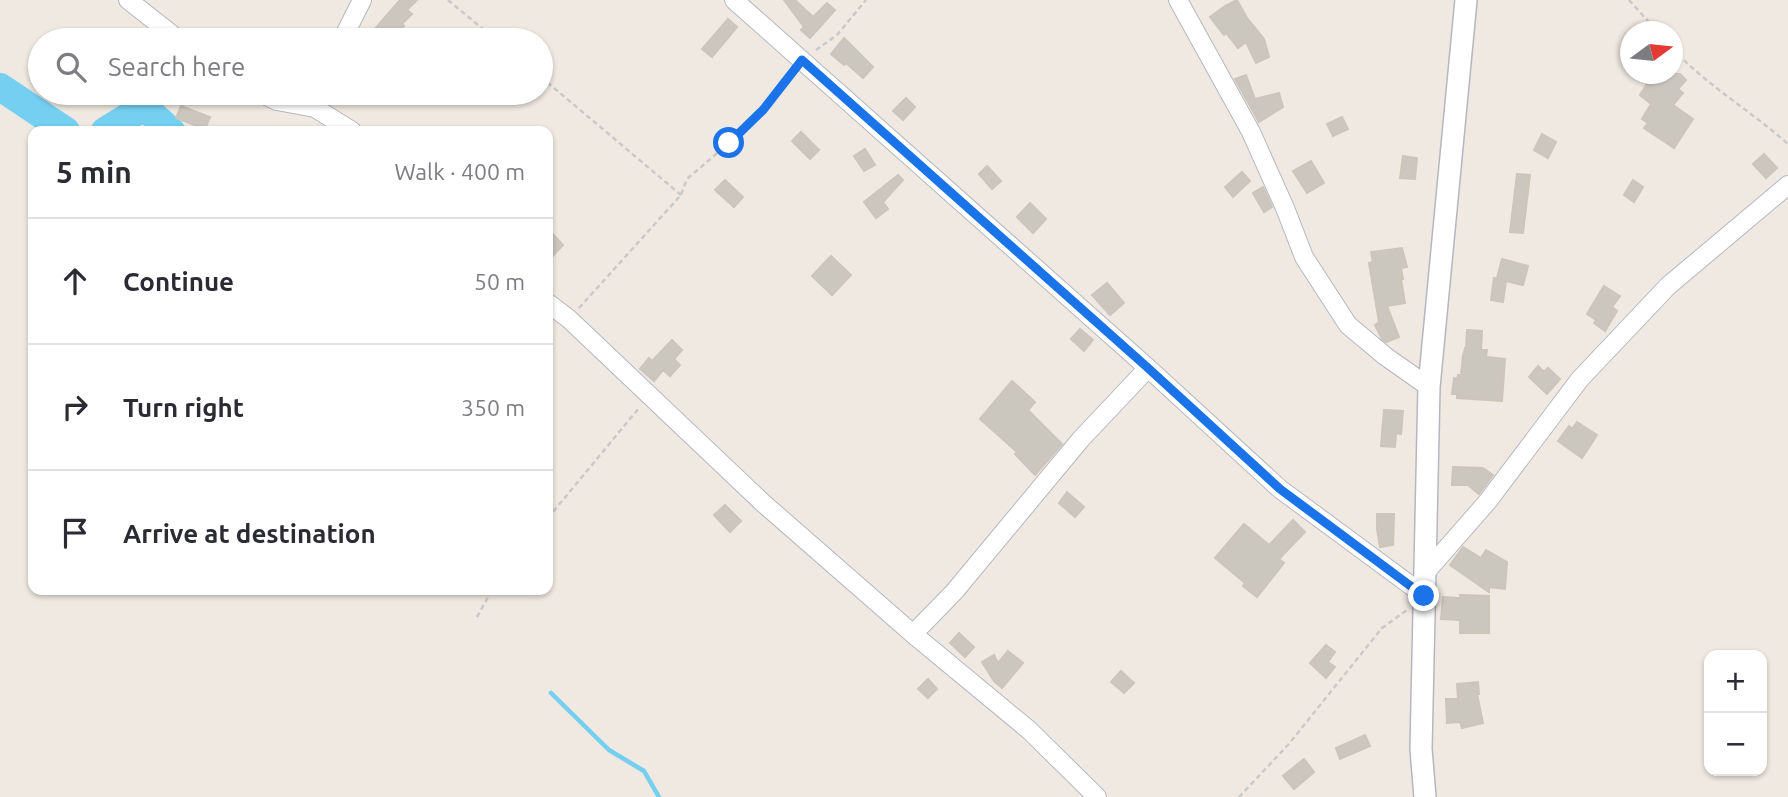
<!DOCTYPE html>
<meta charset="utf-8">
<style>
:root{--surface:#fff;--page:#f7f7f7;--text:#2b2b33;--muted:#7c7c81;--line:#e1e1e2}
body{margin:0;font-family:Ubuntu,sans-serif;background:var(--page);color:var(--text)}
.controls{position:absolute;right:21px;bottom:21px;display:grid;overflow:hidden;border-radius:14px;box-shadow:0 2px 5px #0004}
.controls button{width:63px;height:63px;display:grid;place-items:center;padding:0;border:0;border-bottom:2px solid var(--line);background:var(--surface);color:var(--text);font:35px sans-serif}
.compass{position:absolute;left:1620px;top:21px;width:63px;height:63px;border-radius:50%;background:var(--surface);box-shadow:0 2px 5px #0004;rotate:75deg}
.stop{position:absolute;width:21px;height:21px;margin:-16px;border:5px solid #1a73e8;border-radius:50%;background:#fff}
.stop.end{background:#1a73e8;border-color:#fff;box-shadow:0 2px 7px #0008}
.list{margin:0;padding:0;list-style:none}
h2{display:flex;justify-content:space-between;align-items:center;height:91px;margin:0;padding:0 28px;font-size:30px}
h2 small{font-size:23px;font-weight:400;color:var(--muted)}
.list li{display:grid;grid-template-columns:46px 1fr auto;gap:21px;align-items:center;box-sizing:border-box;height:126px;padding:0 28px;border-top:2px solid var(--line)}
.list b{display:block;font-size:26px;white-space:nowrap}
.list em{font-size:23px;font-style:normal;color:var(--muted)}
.icon{flex:none;width:38px;height:38px;fill:none;stroke:currentColor;stroke-width:2;stroke-linecap:round;stroke-linejoin:round}
.map{position:relative;flex:none;width:1788px;height:797px;overflow:hidden}
.search{position:absolute;background:var(--surface);box-shadow:0 2px 5px #0004;left:28px;top:28px;width:525px;height:77px;display:flex;align-items:center;gap:18px;box-sizing:border-box;padding:0 24px;border-radius:38px;color:var(--muted);font-size:26px}
.panel{position:absolute;background:var(--surface);box-shadow:0 2px 5px #0004;left:28px;top:126px;width:525px;height:469px;border-radius:14px}
.map>svg:first-child{display:block}
.lines{fill:none;stroke-linecap:round;stroke-linejoin:round}
.stream{stroke:#75cff0;stroke-width:4.5}
.river{stroke:#75cff0;stroke-width:28}
.building{fill:#cbc7bf;stroke:#cbc5ba;stroke-width:2}
.minor-casing{stroke:#b4b7c1;stroke-width:20}
.tertiary-casing{stroke:#b4b7c1;stroke-width:24}
.path{stroke:#c9c9c9;stroke-width:2.5;stroke-dasharray:5 3.5;stroke-linecap:butt}
.minor{stroke:#fff;stroke-width:18}
.tertiary{stroke:#fff;stroke-width:21}
.route{stroke:#1a73e8;stroke-width:9}
</style>
<div class="map">
<svg width="1788" height="797" viewBox="0 0 1788 797">
<rect width="100%" height="100%" fill="#efe9e1"/>
<g class="lines">
<path class="stream" d="M551,693L609,750L644,771L659,797"/>
<path class="river" d="M0,87L66,131
M105,131L144,107L171,131"/>
</g>
<path class="building" d="M400,0H417L407,10L412,14L402,24L404,26L391,40H386L374,30Z
M784,0H795L813,17L827,3L835,10L810,38L801,30L804,27Z
M1237,0L1247,18L1264,39L1269,57L1256,63L1246,42L1238,48L1226,33L1224,35L1210,17L1225,6Z
M728,19L737,27L712,57L702,49Z
M844,38L873,67L863,78L846,63L844,65L831,54Z
M1653,74H1680L1686,80L1678,89L1683,93L1673,105L1693,119L1674,148L1644,128L1648,123L1642,119L1651,104L1640,95Z
M1246,75L1255,99L1279,93L1283,107L1259,122L1235,79Z
M906,98L915,107L903,120L893,111Z
M181,106L210,117L205,129L176,118Z
M1342,117L1348,129L1333,136L1327,124Z
M801,132L819,150L810,159L792,141Z
M1542,134L1556,142L1548,158L1534,150Z
M865,149L875,165L864,171L854,156Z
M1764,154L1777,168L1766,178L1753,164Z
M1403,156L1417,158L1415,179L1400,178Z
M1311,161L1324,183L1307,193L1293,171Z
M987,166L1001,181L992,189L979,174Z
M1242,172L1250,181L1233,197L1225,187Z
M1517,174L1530,175L1523,233L1510,232Z
M898,175L903,180L883,202L888,209L876,218L864,202Z
M725,180L743,197L734,207L715,190Z
M1633,180L1643,187L1634,202L1624,195Z
M1263,187L1272,207L1264,212L1253,193Z
M1030,203L1046,219L1033,233L1017,217Z
M548,229L563,245L548,261Z
M1402,248L1407,267L1401,268L1403,279H1401L1405,303L1387,306L1399,337L1386,342L1382,339L1375,325L1379,322L1369,263L1373,262L1371,252Z
M831,256L851,275L832,295L812,276Z
M1502,259L1528,266L1523,285L1506,281L1503,302L1491,300L1494,278L1503,280L1497,278Z
M1107,283L1124,303L1110,315L1092,295Z
M1604,286L1620,296L1612,307L1617,311L1605,331L1594,323L1596,320L1587,314Z
M1080,329L1093,340L1084,351L1071,339Z
M1467,330L1482,331L1481,350H1487L1486,357L1505,359L1502,401L1457,398V394H1452L1454,378L1457,379L1458,375H1461L1463,356L1465,348H1466Z
M672,340L682,350L674,359L680,365L670,376L663,370L654,381L640,369L649,358L652,361Z
M1538,366L1544,372L1548,368L1560,379L1547,394L1529,377Z
M1012,381L1035,402L1028,410L1062,444L1035,475L1015,454L1017,452L980,419Z
M1384,410L1403,411L1401,434L1396,433L1395,447L1381,446Z
M1577,422L1597,435L1582,458L1558,441L1569,426L1572,429Z
M1453,467L1483,468L1493,475L1479,494L1468,485H1452Z
M1067,492L1084,507L1075,517L1059,503Z
M725,505L741,521L730,532L714,515Z
M1377,514H1394L1393,545L1380,547L1377,529Z
M1293,520L1305,532L1279,559L1284,563L1257,597L1243,586L1245,583L1215,558L1244,524L1269,545Z
M1463,547L1481,558L1486,550L1507,562L1505,589L1489,587V592L1450,565Z
M1460,595L1489,596V633H1460V620L1441,619L1443,597L1460,598Z
M959,633L974,647L965,657L950,643Z
M1326,645L1335,652L1328,662L1335,667L1326,678L1310,663Z
M1008,651L1023,663L1002,688L994,681L982,662L994,655L998,663Z
M1121,671L1134,683L1124,693L1111,682Z
M928,679L937,689L928,698L918,689Z
M1478,682L1479,694H1477L1483,723L1462,728L1460,722L1447,723L1446,699H1458L1457,684Z
M1365,735L1370,746L1340,759L1336,748Z
M1304,759L1314,772L1294,789L1283,776Z"/>
<g class="lines">
<defs>
<path id="minor" d="M128,0L179,40
M734,0L1148,368L1280,489L1425,596
M1178,0L1251,132L1285,208L1304,257L1348,325L1385,356L1429,387
M342,40L362,0
M260,93L277,101L315,108
M321,93L315,108L352,131
M548,303L569,319L763,503L913,634L1029,730L1097,797
M1425,573L1488,501L1580,379L1668,286L1788,185
M913,634L954,592L1081,439L1148,368"/>
<path id="tertiary" d="M1425,797L1421,749L1429,387L1466,0"/>
</defs>
<use href="#minor" class="minor-casing"/>
<use href="#tertiary" class="tertiary-casing"/>
<path class="path" d="M448,0L496,40
M1629,0L1658,32
M1672,48C1706,85 1751,111 1788,144
M816,50L837,35L866,0
M541,77L681,195
M579,308L681,195L687,179L729,143L763,110L791,74
M548,518L639,408
M477,617L492,590
M1239,797L1288,745L1382,628L1407,610"/>
<use href="#minor" class="minor"/>
<use href="#tertiary" class="tertiary"/>
</g>
<g class="lines">
<path class="route" d="M729,143L763,110L802,60L1148,368L1280,489L1424,596"/>
</g>
</svg>
<div class="controls">
<button>+</button>
<button>−</button>
</div>
<svg class="compass" viewBox="-18 -18 36 36"><path d="M0-13l5 13h-10z" fill="#e53935"/><path d="M0 13l5-13h-10z" fill="#7c7c81"/></svg>
<div class="stop" style="left:729px;top:143px"></div>
<div class="stop end" style="left:1424px;top:596px"></div>
<div class="search"><svg class="icon" aria-label="search" viewBox="0 0 24 24"><circle cx="10" cy="10" r="6"/><path d="M15 15l6 6"/></svg>Search here</div>
<section class="panel">
<h2>5 min<small>Walk · 400 m</small></h2>
<ul class="list">
<li><svg class="icon" aria-label="ahead" viewBox="0 0 24 24"><path d="M12 20V5M6 11l6-6 6 6"/></svg><div><b>Continue</b></div><em>50 m</em></li>
<li><svg class="icon" aria-label="right" viewBox="0 0 24 24"><path d="M7 20v-9h11M14 6l5 5-5 5"/></svg><div><b>Turn right</b></div><em>350 m</em></li>
<li><svg class="icon" aria-label="arrive" viewBox="0 0 24 24"><path d="M6 21V4h12l-3 4 3 4H6"/></svg><div><b>Arrive at destination</b></div></li>
</ul>
</section>
</div>
